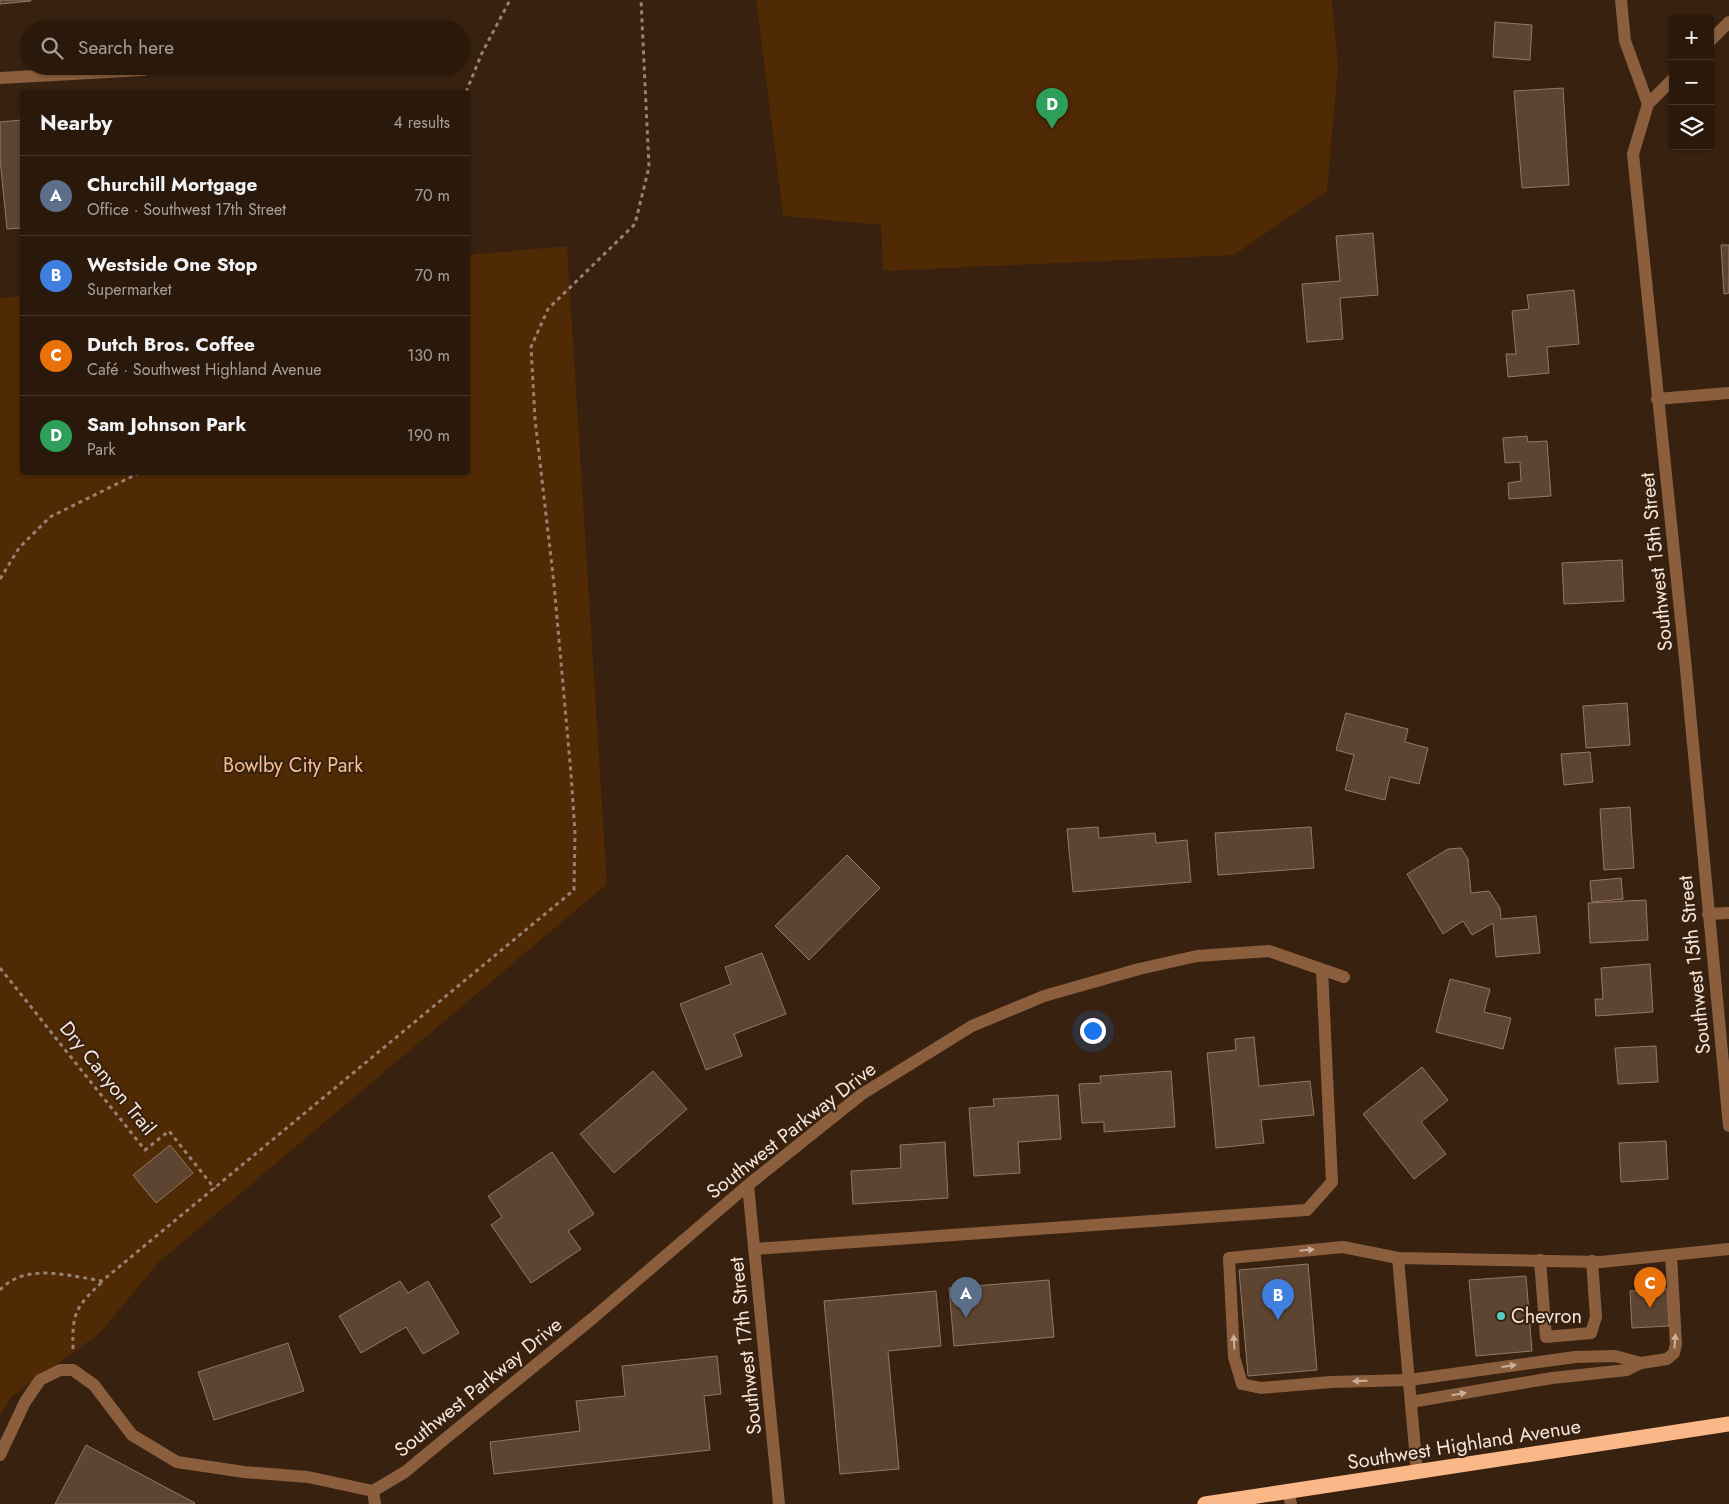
<!DOCTYPE html>
<meta charset="utf-8">
<style>
:root{--surface:#2a190b;--page:#322214;--text:#f1f3f6;--muted:#a5a09d;--line:#46382c;--accent:#ea580c}
body{margin:0;font-family:Jost,sans-serif;background:var(--page);color:var(--text)}
.controls{position:absolute;right:15px;top:15px;display:grid;overflow:hidden;border-radius:5px;box-shadow:0 1px 4px #0004}
.controls button{width:45px;height:45px;display:grid;place-items:center;padding:0;border:0;border-bottom:1px solid var(--line);background:var(--surface);color:var(--text);font:25px sans-serif}
.you{position:absolute;left:1092px;top:1030px;width:18px;height:18px;margin:-12px;border:4px solid #fff;border-radius:50%;background:#1a73e8;box-shadow:0 0 0 8px #1a73e833}
.badge{display:grid;place-items:center;width:32px;height:32px;border-radius:50%;background:var(--accent);color:#fff;font-size:16px;font-weight:700}
.pin{position:absolute;translate:-50% -41px;filter:drop-shadow(0 1px 2px #0008)}
.pin::after{content:'';position:absolute;top:26px;width:18px;height:15px;background:inherit;clip-path:polygon(0 0,100% 0,50% 100%)}
.list{margin:0;padding:0;list-style:none}
h2{display:flex;justify-content:space-between;align-items:center;height:65px;margin:0;padding:0 20px;font-size:21px}
h2 small{font-size:16px;font-weight:400;color:var(--muted)}
.list li{display:grid;grid-template-columns:32px 1fr auto;gap:15px;align-items:center;box-sizing:border-box;height:80px;padding:0 20px;border-top:1px solid var(--line)}
.list b{display:block;font-size:19px;white-space:nowrap}
.list p{margin:0;font-size:16px;white-space:nowrap;color:var(--muted)}
.list em{font-size:16px;font-style:normal;color:var(--muted)}
.icon{flex:none;width:28px;height:28px;fill:none;stroke:currentColor;stroke-width:2;stroke-linecap:round;stroke-linejoin:round}
.map{position:relative;flex:none;width:1729px;height:1504px;overflow:hidden}
.search{position:absolute;background:var(--surface);box-shadow:0 1px 4px #0004;left:20px;top:20px;width:450px;height:55px;display:flex;align-items:center;gap:12px;box-sizing:border-box;padding:0 18px;border-radius:28px;color:var(--muted);font-size:19px}
.panel{position:absolute;background:var(--surface);box-shadow:0 1px 4px #0004;left:20px;top:90px;width:450px;height:385px;border-radius:5px}
.map>svg:first-child{display:block}
.green{fill:#502905}
.building{fill:#5e4532;stroke:#947864}
.lines{fill:none;stroke-linecap:round;stroke-linejoin:round}
.path{stroke:#968374;stroke-width:3;stroke-dasharray:4 4;stroke-linecap:butt}
.lane{stroke:#8b5f3e;stroke-width:12}
.street{stroke:#8b5f3e;stroke-width:12}
.highway{stroke:#fab888;stroke-width:15}
.oneway{fill:#caaf9c}
.poi-dot{fill:#54cdc7;stroke:#38210f;stroke-width:2}
.labels{text-anchor:middle;stroke-width:4;stroke-linejoin:round;paint-order:stroke}
.street-label{font-size:20px;fill:#f4e5da;stroke:#38210f}
.park-label{font-size:20px;fill:#f4bd96;stroke:#38210f}
.poi-label{font-size:20px;fill:#f4e5da;stroke:#38210f;text-anchor:start}
</style>
<div class="map">
<svg width="1729" height="1504" viewBox="0 0 1729 1504">
<rect width="100%" height="100%" fill="#38210f"/>
<path class="green" d="M756,0H1332L1338,67L1327,191L1234,255L883,271L881,225L783,216Z
M567,246L607,884L159,1262L99,1334L11,1397L0,1415V298L22,296V472H468V255Z"/>
<path class="building" d="M0,0H31V1L0,4Z
M1495,22L1532,25L1530,60L1493,57Z
M1563,88L1569,185L1522,188L1514,91Z
M22,120V228L7,229L0,159V122Z
M1373,233L1378,295L1340,298L1343,339L1307,342L1302,284L1340,281L1336,236Z
M1721,245H1729V293L1724,294Z
M1574,290L1579,344L1547,347L1549,373L1508,377L1506,354H1516L1512,311L1529,309L1527,295Z
M1527,436L1528,442L1547,441L1551,496L1509,499L1508,483L1521,481L1520,462L1505,463L1503,438Z
M1622,560L1624,601L1564,604L1562,563Z
M1627,703L1630,745L1586,748L1583,706Z
M1346,713L1408,729L1405,742L1428,748L1419,784L1390,777L1385,800L1345,790L1354,755L1336,750Z
M1590,752L1593,782L1564,785L1561,754Z
M1630,807L1634,868L1604,870L1600,809Z
M1098,827L1099,838L1155,833L1156,843L1187,840L1191,882L1073,892L1067,829Z
M1311,827L1314,868L1218,875L1215,833Z
M1461,848L1468,859L1471,893L1489,891L1500,908L1501,919L1536,916L1540,953L1496,957L1493,923L1472,935L1463,921L1443,934L1407,874L1448,849Z
M847,855L880,888L809,960L775,926Z
M1621,878L1623,899L1592,902L1590,881Z
M1646,900L1648,940L1590,943L1588,903Z
M762,953L786,1014L734,1034L742,1056L706,1070L680,1004L731,984L725,967Z
M1650,964L1653,1012L1596,1016L1595,999H1603L1601,968Z
M1450,979L1490,989L1484,1012L1511,1018L1503,1049L1436,1032Z
M1254,1037L1259,1086L1310,1081L1314,1115L1261,1120L1264,1143L1216,1148L1207,1053L1236,1050L1235,1039Z
M1656,1046L1658,1082L1618,1084L1615,1048Z
M1422,1067L1448,1100L1421,1122L1446,1154L1414,1179L1363,1114Z
M653,1071L687,1109L614,1173L580,1134Z
M1171,1071L1175,1127L1104,1132V1122L1082,1123L1079,1084L1101,1083L1100,1076Z
M1058,1095L1061,1139L1018,1142L1020,1173L974,1176L969,1108L994,1106L993,1099Z
M1666,1141L1668,1179L1621,1182L1619,1143Z
M945,1142L948,1198L853,1204L851,1171L901,1168L900,1145Z
M170,1145L193,1173L156,1203L133,1175Z
M552,1152L594,1214L568,1231L581,1249L531,1283L491,1225L502,1217L488,1196Z
M1308,1264L1317,1370L1248,1376L1239,1270Z
M1526,1276L1532,1351L1476,1356L1469,1280Z
M1049,1280L1054,1337L954,1346L949,1288Z
M400,1281L408,1293L428,1281L459,1333L423,1354L406,1327L361,1353L339,1316Z
M1667,1289L1669,1326L1632,1328L1630,1291Z
M936,1291L941,1346L888,1351L899,1469L840,1474L824,1301Z
M288,1343L304,1391L214,1420L198,1372Z
M717,1356L721,1394L704,1396L710,1450L494,1474L490,1442L580,1431L576,1401L625,1396L622,1366Z
M86,1445L195,1503L194,1504H55Z"/>
<g class="lines">
<path class="path" d="M466,92L482,53L510,0
M0,579L19,548L50,517L141,472
M0,968L145,1150L169,1131L215,1189
M0,1290C25,1262 70,1276 102,1281L574,890L575,833L571,774L554,584L535,419L531,347L548,309L635,224L649,167L641,0
M73,1349C72,1312 76,1307 102,1282"/>
<path class="lane" d="M0,78L144,70
M754,1249L1307,1210L1332,1182L1322,970
M1398,1258L1343,1247L1229,1258L1234,1357L1242,1384L1261,1388L1331,1382L1409,1380L1575,1357L1615,1356L1641,1363
M1540,1260L1546,1337L1591,1333L1596,1317L1592,1261
M1411,1402L1552,1378L1627,1370L1641,1363L1667,1359L1674,1353L1676,1344L1671,1255
M0,1455L25,1402L40,1380L60,1370H73L94,1385L132,1435L177,1462L244,1472L308,1477L373,1491
M1417,1472L1398,1258L1601,1262L1729,1249
M1288,1491L1291,1504"/>
<path class="street" d="M1621,0L1625,41L1648,104L1633,154L1685,659L1729,1126
M1710,41L1729,22
M1648,104L1673,79
M1657,399L1729,393
M1708,914L1729,913
M748,1185L779,1504
M375,1504L373,1491L405,1472L429,1452L593,1318L748,1185L862,1094L972,1026L1044,996L1139,969L1197,956L1269,951L1344,977"/>
<path class="highway" d="M1205,1504L1729,1424"/>
</g>
<defs><path id="oneway-solid" d="M-6-.8H1V-3.2L6.5 0L1 3.2V.8H-6Z" transform="scale(1.25)"/></defs>
<g class="oneway">
<use href="#oneway-solid" transform="translate(1307 1250) rotate(-6)"/>
<use href="#oneway-solid" transform="translate(1675 1341) rotate(-86)"/>
<use href="#oneway-solid" transform="translate(1234 1342) rotate(-93)"/>
<use href="#oneway-solid" transform="translate(1509 1366) rotate(-8)"/>
<use href="#oneway-solid" transform="translate(1360 1381) rotate(178)"/>
<use href="#oneway-solid" transform="translate(1459 1394) rotate(-10)"/>
</g>
<circle class="poi-dot" cx="1501" cy="1316" r="5"/>
<g class="labels">
<g class="street-label">
<text transform="translate(1656 562) rotate(-96)" y="7">Southwest 15th Street</text>
<text transform="translate(1694 965) rotate(-96)" y="7">Southwest 15th Street</text>
<text transform="translate(108 1078) rotate(51)" y="7">Dry Canyon Trail</text>
<text transform="translate(791 1130) rotate(-38)" y="7">Southwest Parkway Drive</text>
<text transform="translate(745 1346) rotate(-96)" y="7">Southwest 17th Street</text>
<text transform="translate(478 1387) rotate(-39)" y="7">Southwest Parkway Drive</text>
<text transform="translate(1464 1444) rotate(-9)" y="7">Southwest Highland Avenue</text>
</g>
<g class="park-label">
<text x="293" y="772">Bowlby City Park</text>
</g>
<g class="poi-label">
<text x="1511" y="1323">Chevron</text>
</g>
</g>
</svg>
<div class="controls">
<button>+</button>
<button>−</button>
<button><svg class="icon" aria-label="layers" viewBox="0 0 24 24"><path d="M12 4l9 5-9 5-9-5zM3 14l9 5 9-5"/></svg></button>
</div>
<div class="you"></div>
<div class="pin badge" style="left:966px;top:1318px;background:#5c6f8a">A</div>
<div class="pin badge" style="left:1278px;top:1320px;background:#3f7fe0">B</div>
<div class="pin badge" style="left:1650px;top:1308px;background:#e8710a">C</div>
<div class="pin badge" style="left:1052px;top:129px;background:#2e9e5b">D</div>
<div class="search"><svg class="icon" aria-label="search" viewBox="0 0 24 24"><circle cx="10" cy="10" r="6"/><path d="M15 15l6 6"/></svg>Search here</div>
<section class="panel">
<h2>Nearby<small>4 results</small></h2>
<ul class="list">
<li><span class="badge" style="background:#5c6f8a">A</span><div><b>Churchill Mortgage</b><p>Office · Southwest 17th Street</p></div><em>70 m</em></li>
<li><span class="badge" style="background:#3f7fe0">B</span><div><b>Westside One Stop</b><p>Supermarket</p></div><em>70 m</em></li>
<li><span class="badge" style="background:#e8710a">C</span><div><b>Dutch Bros. Coffee</b><p>Café · Southwest Highland Avenue</p></div><em>130 m</em></li>
<li><span class="badge" style="background:#2e9e5b">D</span><div><b>Sam Johnson Park</b><p>Park</p></div><em>190 m</em></li>
</ul>
</section>
</div>
